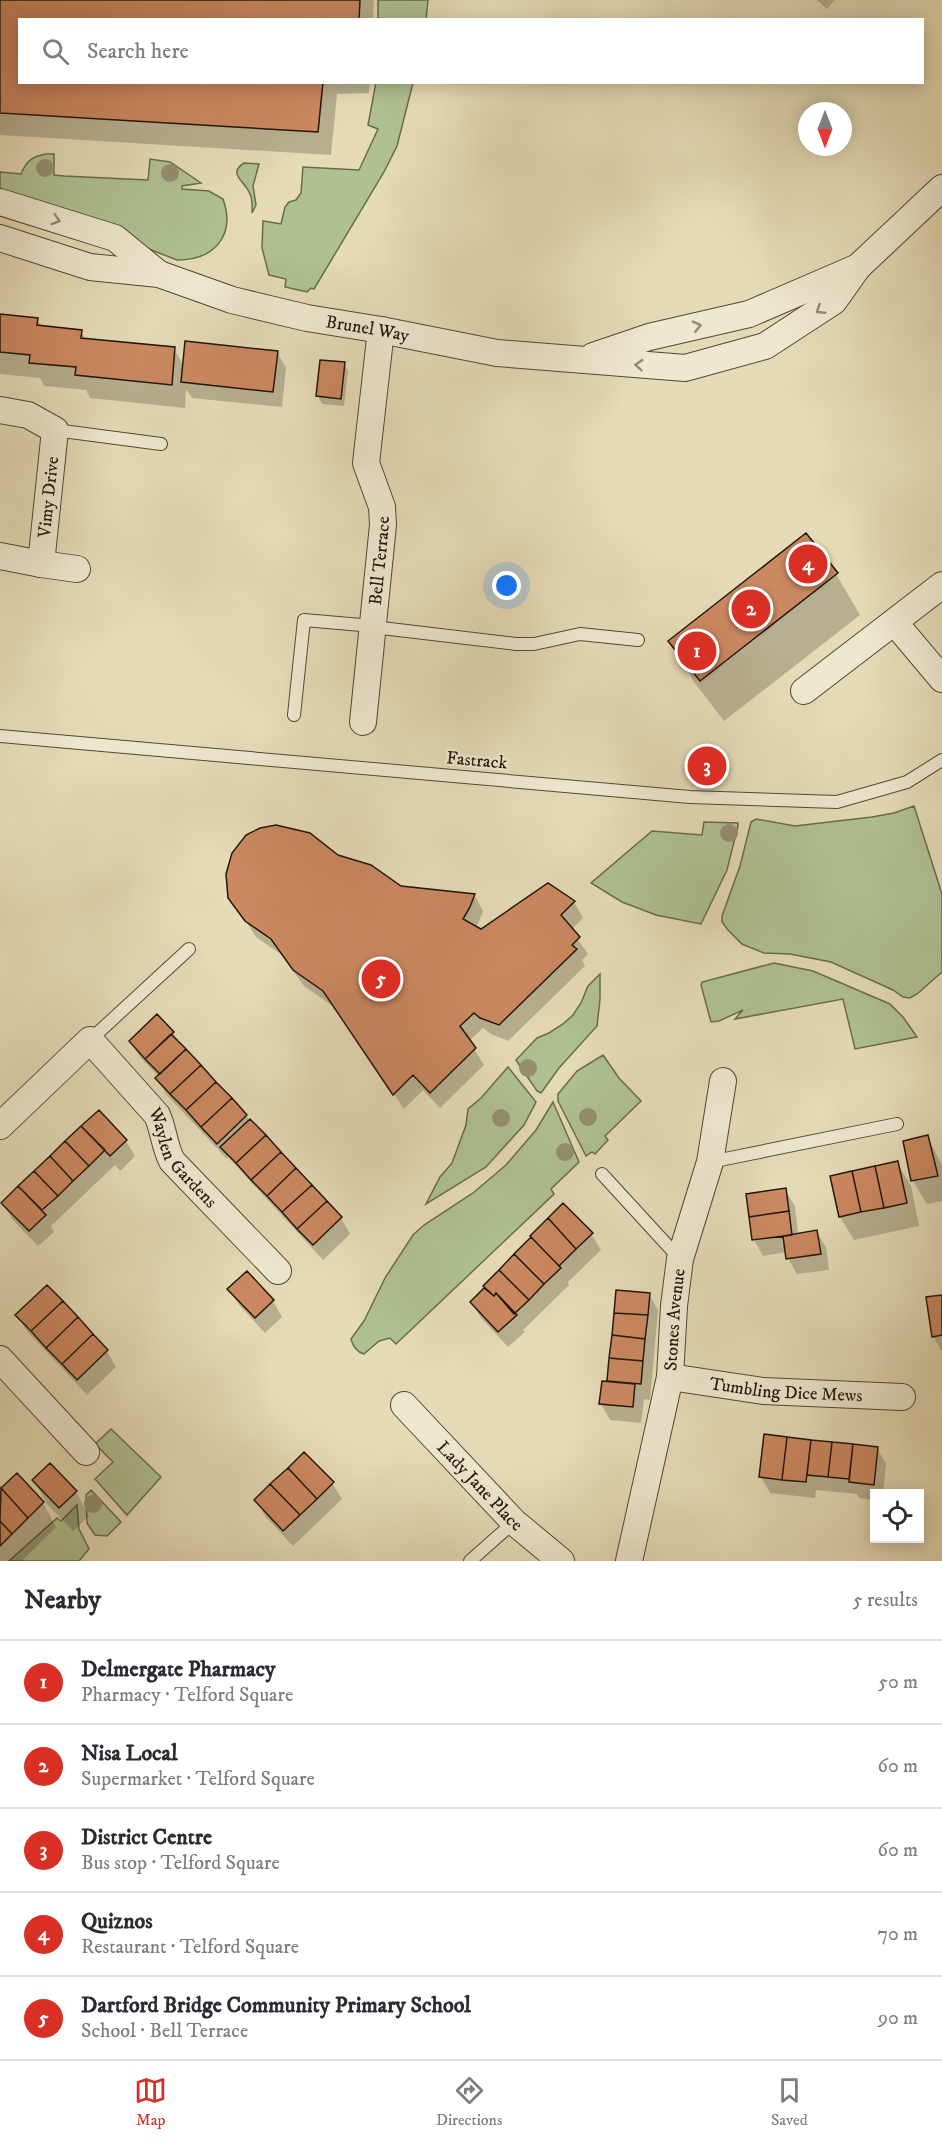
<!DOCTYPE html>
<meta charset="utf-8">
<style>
:root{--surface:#fff;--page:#f7f7f7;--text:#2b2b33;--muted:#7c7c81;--line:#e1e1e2;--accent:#d93025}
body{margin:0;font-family:"IM FELL DW Pica",serif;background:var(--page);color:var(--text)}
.controls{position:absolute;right:18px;bottom:18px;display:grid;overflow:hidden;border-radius:0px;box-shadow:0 3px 15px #0003}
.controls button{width:54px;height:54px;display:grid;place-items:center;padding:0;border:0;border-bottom:2px solid var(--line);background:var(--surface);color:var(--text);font:30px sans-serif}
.compass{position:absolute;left:798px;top:102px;width:54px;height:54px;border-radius:50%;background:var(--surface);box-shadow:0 3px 15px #0003;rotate:180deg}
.you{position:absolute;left:507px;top:586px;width:21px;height:21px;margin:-15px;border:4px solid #fff;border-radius:50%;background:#1a73e8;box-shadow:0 0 0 9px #1a73e833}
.badge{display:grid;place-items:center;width:39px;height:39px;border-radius:50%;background:var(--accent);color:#fff;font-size:20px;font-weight:700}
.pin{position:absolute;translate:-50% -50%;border:3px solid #fff;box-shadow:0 2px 6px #0006}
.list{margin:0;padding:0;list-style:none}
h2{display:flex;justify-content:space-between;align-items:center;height:78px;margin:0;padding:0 24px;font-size:26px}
h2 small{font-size:20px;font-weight:400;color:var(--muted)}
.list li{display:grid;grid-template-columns:39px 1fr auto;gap:18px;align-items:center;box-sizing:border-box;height:84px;padding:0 24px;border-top:2px solid var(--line)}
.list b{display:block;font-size:22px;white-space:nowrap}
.list p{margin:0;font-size:20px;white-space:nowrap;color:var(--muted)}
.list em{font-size:20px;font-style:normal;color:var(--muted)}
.icon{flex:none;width:33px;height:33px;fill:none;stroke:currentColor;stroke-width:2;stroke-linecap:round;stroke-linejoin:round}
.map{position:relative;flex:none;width:942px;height:1561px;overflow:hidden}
.search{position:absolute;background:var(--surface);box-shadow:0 3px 15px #0003;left:18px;right:18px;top:18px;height:66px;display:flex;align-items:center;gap:15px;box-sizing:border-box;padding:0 21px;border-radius:0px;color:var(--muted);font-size:22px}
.sheet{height:498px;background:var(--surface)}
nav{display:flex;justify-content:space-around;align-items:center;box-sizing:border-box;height:84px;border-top:2px solid var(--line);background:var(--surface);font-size:16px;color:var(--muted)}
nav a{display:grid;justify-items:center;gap:3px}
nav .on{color:var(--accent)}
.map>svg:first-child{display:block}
.green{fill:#afc193;stroke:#686c4f;stroke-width:1.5}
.shadow{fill:#0003}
.building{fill:#cb8861;stroke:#20170b;stroke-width:1.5}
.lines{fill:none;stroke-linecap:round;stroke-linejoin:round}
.lane-casing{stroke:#514836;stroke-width:14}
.street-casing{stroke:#514836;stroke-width:28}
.lane{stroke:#eee8d0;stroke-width:12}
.street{stroke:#eee8d0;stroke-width:26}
.tree{fill:#949072}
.oneway{stroke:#918a77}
.labels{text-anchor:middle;stroke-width:4.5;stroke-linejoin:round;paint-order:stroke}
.street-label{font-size:18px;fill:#20170b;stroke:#eee8d0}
</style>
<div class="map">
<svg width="942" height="1561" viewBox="0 0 942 1561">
<rect width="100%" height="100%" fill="#e5dbb6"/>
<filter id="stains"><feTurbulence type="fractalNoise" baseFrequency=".00333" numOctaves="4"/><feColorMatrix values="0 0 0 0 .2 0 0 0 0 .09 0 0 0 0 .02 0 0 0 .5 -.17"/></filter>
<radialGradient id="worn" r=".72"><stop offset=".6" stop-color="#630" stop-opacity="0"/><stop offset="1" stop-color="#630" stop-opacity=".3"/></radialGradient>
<path class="green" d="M378,0H428L426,19H378Z
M376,82L413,83L397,146L384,172L314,289L311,288L307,292L285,287L286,279L269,275L262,248L263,221L281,224L285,207L289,202L296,200L301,193L303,167L359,170L378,129L368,125Z
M46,154H54V175L64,176L148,180L150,159L170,162L201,183L182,186V189L209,191L223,199C236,236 214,260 177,260L0,191V172L21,174C26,161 33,156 46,154Z
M244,163L259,164L253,186L256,205L252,213C252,207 253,199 250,194C245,181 227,174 244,163Z
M914,806L942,894V972L917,994L910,998L903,997L893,990L831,962L790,954L764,953L742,944L728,930L722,922V916L740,866L751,822L756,819L795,826L872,817L894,813Z
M704,822L738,823V826L727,870L701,924L656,915L622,902L591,883L652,831L702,835Z
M774,963L813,971L890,1004L903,1017L917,1037L855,1049L843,999L735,1019L743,1010L719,1021L711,1022L701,985L702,982Z
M600,974V999L597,1026L559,1068L541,1093L537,1091L516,1060L537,1038L549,1033L563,1024L573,1015L581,1003L588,986Z
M603,1055L619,1078L641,1101L605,1136L608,1140L595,1154L592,1152L586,1156L558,1101V1094L577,1071Z
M508,1067L536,1102L524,1125L486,1167L426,1204L440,1177L452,1163L466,1125L468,1109L481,1098Z
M553,1102L579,1162L551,1189L554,1194L396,1344L390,1338L379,1341L364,1354C357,1352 353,1347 351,1339L364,1321L385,1278L413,1235L424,1225L473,1193L506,1165L536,1130Z
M111,1429L161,1477L127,1515L95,1479L113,1462L95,1444Z
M91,1490L121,1522L107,1536L95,1535L87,1523L86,1495Z
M77,1505L79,1529L89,1549L79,1561H9L57,1518L61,1521Z"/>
<path class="shadow" d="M0,0H374L373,20H20V82H370L369,93L337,94L331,155L0,135Z
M817,0H835L827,9Z
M0,315L37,319L42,328L81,332L86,340L174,349L184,366L277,352L286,368L282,407L192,398L186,389L185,408L90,398L86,390L44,386L40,378L0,374Z
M344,364L348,371L344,406L322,404L318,396Z
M836,574L860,615L724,721L694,682L670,641Z
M337,856L400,888L474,895L483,911L476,928L481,930L548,885L574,902L583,918L571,930L588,954L582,960L585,966L508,1041L491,1034L483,1028L469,1041L484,1065L440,1108L423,1090L404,1109L334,1007L304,986L282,955L256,937L230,897Z
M173,1033L181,1046L341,1218L350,1234L323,1260L228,1157L227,1159L166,1094L157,1078L159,1077L140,1057L131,1041Z
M99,1112L126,1141L135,1156L120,1171L115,1165L51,1226L54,1232L38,1246L12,1219L3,1203Z
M927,1136L942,1165V1201L927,1204L913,1181Z
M897,1163L911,1186L919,1226L854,1240L840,1217Z
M785,1190L795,1206L798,1234L816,1231L826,1247L829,1270L797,1274L788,1258L787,1252L763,1256L754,1240Z
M591,1234L601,1250L568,1282L569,1285L523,1330L525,1332L508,1347L481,1318L472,1303L486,1288Z
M247,1273L273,1301L282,1317L265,1333L239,1305L229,1289Z
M47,1287L107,1351L116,1367L87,1395L27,1331L17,1315Z
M617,1291L649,1294L658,1310L650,1400L644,1399L641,1423L610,1420L601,1404L609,1383Z
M942,1297V1352L933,1336Z
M765,1436L877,1448L886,1464L883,1494H874V1500L859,1498L857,1494L816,1490L815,1498L770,1493L761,1477Z
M50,1465L76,1492L89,1516L73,1531L47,1504L34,1480Z
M17,1475L43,1503L56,1527L22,1561H0V1492Z
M332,1483L342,1499L293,1546L265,1516L256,1500Z"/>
<path class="building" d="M0,0H360L359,20H20V82H323L318,132L0,113Z
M0,314L38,318L37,325L82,330L81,338L175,347L172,385L75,375L76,367L29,363L30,355L0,352Z
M185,341L278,351L273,392L181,382Z
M320,360L345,362L341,399L316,396Z
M806,533L838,573L700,681L668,641Z
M276,825L310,833L338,855L371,865L401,886L475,894L470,907L463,919L481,929L548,883L575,901L561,915L580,937L572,945L577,949L499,1025L480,1018L474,1013L460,1026L476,1048L430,1093L413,1075L393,1095L323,991L293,970L271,939L245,921L228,898L226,874L232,853L246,835L260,828Z
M157,1014L174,1032L145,1059L129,1041Z
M171,1034L186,1049L160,1074L145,1059Z
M186,1049L201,1065L170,1094L155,1078Z
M201,1065L216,1082L186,1110L170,1094Z
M216,1082L232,1098L201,1127L186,1110Z
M232,1098L247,1115L217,1144L201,1127Z
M99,1110L127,1140L110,1156L81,1126Z
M250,1119L266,1135L236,1163L220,1147Z
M81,1126L105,1150L89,1166L65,1141Z
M266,1135L281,1152L251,1180L236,1163Z
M928,1135L938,1176L911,1181L903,1141Z
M65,1141L89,1166L73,1181L50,1156Z
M281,1152L296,1168L267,1196L251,1180Z
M50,1156L73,1181L58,1196L34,1171Z
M898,1161L907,1203L884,1208L875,1166Z
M875,1166L884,1208L861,1212L852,1171Z
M296,1168L312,1185L282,1212L267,1196Z
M34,1171L58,1196L42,1210L18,1186Z
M852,1171L861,1212L839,1217L830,1176Z
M312,1185L327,1201L297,1229L282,1212Z
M18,1186L46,1215L29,1231L1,1203Z
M786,1188L789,1211L749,1217L746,1194Z
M327,1201L342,1217L313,1245L297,1229Z
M563,1203L593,1233L576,1249L548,1218Z
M789,1211L792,1235L752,1240L749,1217Z
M548,1218L576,1249L559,1266L530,1236Z
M817,1230L821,1254L786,1259L783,1236Z
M531,1237L561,1268L544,1284L514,1254Z
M514,1254L544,1284L529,1300L499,1270Z
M499,1270L529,1300L514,1314L496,1293L494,1296L483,1286Z
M247,1271L274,1300L255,1318L227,1289Z
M47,1285L63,1301L31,1331L15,1315Z
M484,1288L494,1296L496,1293L517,1315L498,1332L470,1302Z
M616,1290L650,1293L648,1315L614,1313Z
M942,1295V1335L932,1337L926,1297Z
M63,1301L78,1317L46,1348L31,1331Z
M614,1313L648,1315L645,1339L612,1335Z
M78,1317L93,1334L62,1364L46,1348Z
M93,1334L108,1350L77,1380L62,1364Z
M612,1335L645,1339L643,1361L609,1358Z
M609,1358L643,1361L641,1384L607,1381Z
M602,1381L635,1384L633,1407L599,1404Z
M764,1434L787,1437L782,1480L759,1477Z
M787,1437L811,1440L806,1482L782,1480Z
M811,1440L832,1442L828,1477L807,1475Z
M832,1442L853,1444L849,1479L828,1477Z
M853,1444L878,1447L874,1485L849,1482Z
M304,1452L334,1482L317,1499L288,1468Z
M50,1463L77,1491L59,1508L32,1480Z
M288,1468L317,1499L300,1515L270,1484Z
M17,1473L44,1502L28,1518L1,1488Z
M270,1484L300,1515L283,1531L254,1500Z
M1,1488L28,1518L12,1534L0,1521Z
M0,1521L12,1534L0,1546Z"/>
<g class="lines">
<defs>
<path id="lane" d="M55,430L161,444
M373,627L516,644H534L580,634L638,640
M294,715L304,620L373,626
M0,736L690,797L837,802L907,782L942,760
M90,1040L189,949
M710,1162L897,1124
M602,1174L680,1259
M470,1561L514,1522"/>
<g id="street">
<path d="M0,202L115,238L159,274"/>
<path id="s1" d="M0,238L90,267L159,274L232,300L307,318L381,330L497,353L685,368L765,346L834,301L858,267L942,188"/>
<path d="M593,356L649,337L749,314L858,267"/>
<path d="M0,410L28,415L55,430L41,564"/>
<path d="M0,556L41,564L77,569"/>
<path d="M895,623L942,679"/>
<path d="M804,691L942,585"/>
<path id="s2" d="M363,722L383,525L382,507L366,463L381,330"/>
<path id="s3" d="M0,1126L90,1040L157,1115C164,1130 164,1146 172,1161L278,1271"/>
<path d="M0,1359L86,1452"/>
<path id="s4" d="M670,1377L763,1391L902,1397"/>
<path id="s5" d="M404,1405L514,1522L561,1561"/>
<path id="s6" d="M629,1561L670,1377L674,1306L680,1259L710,1162L723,1081"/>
</g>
</defs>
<use href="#lane" class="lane-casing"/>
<use href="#street" class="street-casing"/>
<use href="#lane" class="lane"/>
<use href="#street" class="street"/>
</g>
<g class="tree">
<circle cx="45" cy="168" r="9"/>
<circle cx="170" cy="173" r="9"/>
<circle cx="729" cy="833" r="9"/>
<circle cx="528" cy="1068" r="9"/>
<circle cx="588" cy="1117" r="9"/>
<circle cx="501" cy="1118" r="9"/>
<circle cx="565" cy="1152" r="9"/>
<circle cx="93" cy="1504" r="9"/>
</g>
<defs><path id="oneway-chevron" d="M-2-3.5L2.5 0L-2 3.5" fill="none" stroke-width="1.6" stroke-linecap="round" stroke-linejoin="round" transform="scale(1.5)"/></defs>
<g class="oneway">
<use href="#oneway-chevron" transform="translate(56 220) rotate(17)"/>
<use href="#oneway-chevron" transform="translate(820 310) rotate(147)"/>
<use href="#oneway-chevron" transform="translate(697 326) rotate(-13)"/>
<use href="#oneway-chevron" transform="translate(639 365) rotate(-175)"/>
</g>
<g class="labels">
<g class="street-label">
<text dy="6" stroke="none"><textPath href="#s1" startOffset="380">Brunel Way</textPath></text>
<text transform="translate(48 497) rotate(-84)" y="6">Vimy Drive</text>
<text dy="6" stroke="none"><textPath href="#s2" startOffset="162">Bell Terrace</textPath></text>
<text transform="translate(477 760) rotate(5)" y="6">Fastrack</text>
<text dy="6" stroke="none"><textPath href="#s3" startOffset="276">Waylen Gardens</textPath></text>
<text dy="6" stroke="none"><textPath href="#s6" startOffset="246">Stones Avenue</textPath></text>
<text dy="6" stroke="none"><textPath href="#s4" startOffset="117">Tumbling Dice Mews</textPath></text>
<text dy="6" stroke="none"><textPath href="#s5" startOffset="111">Lady Jane Place</textPath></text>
</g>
</g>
<rect width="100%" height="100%" filter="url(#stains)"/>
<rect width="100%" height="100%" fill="url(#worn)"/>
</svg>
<div class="controls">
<button><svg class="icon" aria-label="locate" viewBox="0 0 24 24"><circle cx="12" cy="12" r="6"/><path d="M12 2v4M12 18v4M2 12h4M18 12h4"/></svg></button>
</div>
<svg class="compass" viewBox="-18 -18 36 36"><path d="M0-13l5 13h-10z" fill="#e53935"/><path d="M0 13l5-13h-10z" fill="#7c7c81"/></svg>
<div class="you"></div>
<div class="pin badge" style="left:697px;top:651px">1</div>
<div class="pin badge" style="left:751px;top:609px">2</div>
<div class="pin badge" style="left:707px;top:766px">3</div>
<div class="pin badge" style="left:808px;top:564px">4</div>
<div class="pin badge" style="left:381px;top:979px">5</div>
<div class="search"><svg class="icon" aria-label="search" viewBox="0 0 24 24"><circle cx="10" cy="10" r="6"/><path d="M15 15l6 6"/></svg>Search here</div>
</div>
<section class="sheet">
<h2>Nearby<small>5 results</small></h2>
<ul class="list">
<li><span class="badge">1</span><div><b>Delmergate Pharmacy</b><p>Pharmacy · Telford Square</p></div><em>50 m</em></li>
<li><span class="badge">2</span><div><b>Nisa Local</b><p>Supermarket · Telford Square</p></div><em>60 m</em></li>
<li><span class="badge">3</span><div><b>District Centre</b><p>Bus stop · Telford Square</p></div><em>60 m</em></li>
<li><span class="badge">4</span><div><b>Quiznos</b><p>Restaurant · Telford Square</p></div><em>70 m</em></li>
<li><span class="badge">5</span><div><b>Dartford Bridge Community Primary School</b><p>School · Bell Terrace</p></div><em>90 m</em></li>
</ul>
</section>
<nav>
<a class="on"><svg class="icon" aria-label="map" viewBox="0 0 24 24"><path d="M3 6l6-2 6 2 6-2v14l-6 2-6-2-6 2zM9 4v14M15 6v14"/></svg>Map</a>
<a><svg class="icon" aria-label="directions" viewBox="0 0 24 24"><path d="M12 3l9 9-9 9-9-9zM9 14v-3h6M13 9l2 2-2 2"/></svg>Directions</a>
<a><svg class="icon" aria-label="saved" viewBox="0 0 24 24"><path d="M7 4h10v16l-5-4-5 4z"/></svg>Saved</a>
</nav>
